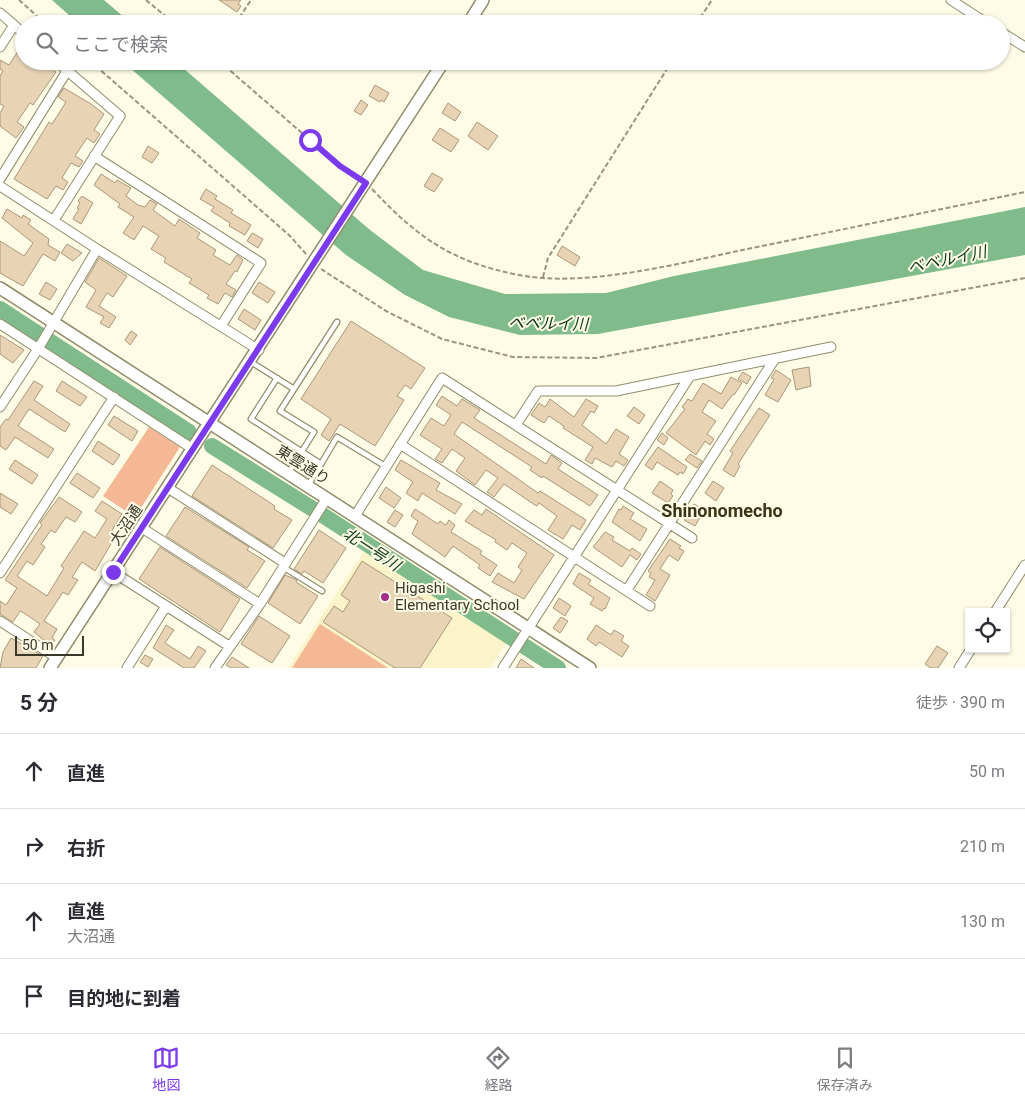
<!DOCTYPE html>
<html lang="ja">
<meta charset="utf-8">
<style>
:root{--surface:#fff;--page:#f7f7f7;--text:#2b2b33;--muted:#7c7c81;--line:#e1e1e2;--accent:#7c3aed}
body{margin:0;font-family:Roboto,"Noto Sans JP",sans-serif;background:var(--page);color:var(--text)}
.controls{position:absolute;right:15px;bottom:15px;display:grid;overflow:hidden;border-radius:0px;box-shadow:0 1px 4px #0004}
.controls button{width:45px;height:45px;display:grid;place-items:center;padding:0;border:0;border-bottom:1px solid var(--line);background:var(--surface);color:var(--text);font:25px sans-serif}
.scale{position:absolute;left:15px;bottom:12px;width:69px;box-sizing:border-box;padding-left:5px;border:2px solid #393729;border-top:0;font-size:14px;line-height:18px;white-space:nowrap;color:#393729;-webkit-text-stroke:4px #fefce6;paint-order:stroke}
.stop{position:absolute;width:15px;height:15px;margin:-11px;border:4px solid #7c3aed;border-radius:50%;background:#fff}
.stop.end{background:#7c3aed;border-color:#fff;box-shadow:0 1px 5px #0008}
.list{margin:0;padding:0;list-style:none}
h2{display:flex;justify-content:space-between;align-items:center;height:65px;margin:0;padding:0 20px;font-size:21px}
h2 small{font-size:16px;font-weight:400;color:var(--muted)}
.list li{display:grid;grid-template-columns:32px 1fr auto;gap:15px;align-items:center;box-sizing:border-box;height:75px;padding:0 20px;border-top:1px solid var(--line)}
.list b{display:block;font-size:19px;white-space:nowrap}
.list p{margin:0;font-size:16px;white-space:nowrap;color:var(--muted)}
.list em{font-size:16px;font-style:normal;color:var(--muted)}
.icon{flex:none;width:28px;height:28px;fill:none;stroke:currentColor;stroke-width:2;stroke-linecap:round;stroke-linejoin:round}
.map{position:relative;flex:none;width:1025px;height:668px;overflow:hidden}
.search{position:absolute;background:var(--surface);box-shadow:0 1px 4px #0004;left:15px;right:15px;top:15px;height:55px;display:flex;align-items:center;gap:12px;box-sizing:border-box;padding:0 18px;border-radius:28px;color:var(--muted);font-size:19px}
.sheet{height:365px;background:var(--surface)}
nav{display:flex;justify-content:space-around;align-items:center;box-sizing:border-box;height:70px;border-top:1px solid var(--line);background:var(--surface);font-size:14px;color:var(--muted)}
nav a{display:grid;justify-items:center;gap:2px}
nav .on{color:var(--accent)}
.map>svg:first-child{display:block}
.built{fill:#faf4c8}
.green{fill:#f4b894}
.water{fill:#7fbb8b}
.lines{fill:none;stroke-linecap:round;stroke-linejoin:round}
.river{stroke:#7fbb8b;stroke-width:16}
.building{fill:#e8d3b4;stroke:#ab977a}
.lane-casing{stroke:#908c6b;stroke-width:7}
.street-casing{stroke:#908c6b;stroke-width:11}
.secondary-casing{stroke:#908c6b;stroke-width:14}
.path{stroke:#979583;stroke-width:2;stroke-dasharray:5 2.5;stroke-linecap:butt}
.lane{stroke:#fff;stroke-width:4.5}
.street{stroke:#fff;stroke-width:9}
.secondary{stroke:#fff;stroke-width:11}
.route{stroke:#7c3aed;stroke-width:6}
.poi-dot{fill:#a42f87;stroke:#fefce6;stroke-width:2}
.labels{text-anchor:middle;stroke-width:4;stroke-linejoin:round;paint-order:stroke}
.street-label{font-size:15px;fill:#393729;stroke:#fefce6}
.poi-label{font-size:15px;fill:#393729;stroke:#fefce6;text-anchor:start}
.water-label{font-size:16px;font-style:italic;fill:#0b391a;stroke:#fefce6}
.quarter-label{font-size:18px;font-weight:bold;fill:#393416;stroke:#fefce6}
</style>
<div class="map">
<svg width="1025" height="668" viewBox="0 0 1025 668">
<rect width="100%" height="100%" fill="#fefce6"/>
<path class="built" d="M364,551L507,642L490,668H288Z"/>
<path class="green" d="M149,427L180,447L135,517L103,496Z
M320,624L388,668H292Z"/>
<path class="water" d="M52,0H104L132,24H79Z
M122,61H175L370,230L423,270L505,294L606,293L674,276L1025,207V255L598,334L520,335L449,317L405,295L346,255Z"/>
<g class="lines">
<path class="river" d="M0,309L189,432
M212,446L324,516L558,668"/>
</g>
<path class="building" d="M219,0H241L238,4L241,6L237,12Z
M24,42V61H41L56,72L33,105L30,103L17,122L24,127L16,138L0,126V113L4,106L0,104V76L3,71L0,69V60L9,65Z
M375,85L389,93L384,102L381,100L380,102L369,96Z
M64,88L91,104L104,114L94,130L100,134L94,143L87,138L75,156L83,161L79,167L71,163L62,178L68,182L63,190L56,186L47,199L14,179L49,122L52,124L66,102L58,97Z
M361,100L368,105L361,115L354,111Z
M448,103L461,112L455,121L442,113Z
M477,122L498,136L488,150L468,136Z
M440,128L459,140L451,152L432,140Z
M148,146L159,153L152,163L142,157Z
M432,173L443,179L434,192L424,186Z
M101,174L115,183L117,180L131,188L126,196L138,205L145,207L150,200L157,204L153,210L175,226L179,219L200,233L197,238L216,250L213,255L230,265L237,255L243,260L237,272L235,271L226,284L236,290L232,297L225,293L218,304L207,298L209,295L189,283L192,279L164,262L166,258L151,249L159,236L143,226L134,240L123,233L134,217L118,207L120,204L94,185Z
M206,189L217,196L215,199L233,210L231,213L251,225L245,235L229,226L230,223L211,211L214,207L200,199Z
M82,196L93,203L81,224L73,219L79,209L77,208L80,203L78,201Z
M7,209L22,218L23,215L31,220L28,224L49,239L48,245L60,252L55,261L43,254L23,286L0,273V241L24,256L33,243L2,218Z
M252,233L263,239L258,248L247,241Z
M67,244L82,253L73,261L61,253Z
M562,246L580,257L575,266L557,255Z
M99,258L127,276L113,297L107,293L99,306L116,317L109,328L100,323L104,317L86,307L96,290L85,282Z
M46,282L57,289L50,300L39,294Z
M259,282L275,292L268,303L252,293Z
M244,309L261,320L255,330L238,319Z
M351,321L425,368L411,389L405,385L397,396L404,400L375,446L340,424L329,441L321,435L331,419L301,399Z
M131,331L137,335L130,345L125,340Z
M0,335L24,350L13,363L0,354Z
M809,367L811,386L796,390L792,370Z
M776,370L791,380L778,402L765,395L774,379L771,378Z
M743,372L751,377L747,384L738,379Z
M731,377L742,383L734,395L733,394L722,409L709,400L702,412L716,421L707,434L714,439L710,445L705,441L696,455L666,433L685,409L682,407L688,399L692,401L703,383L721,394Z
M34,381L43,386L34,400L70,424L65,432L29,409L18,426L54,449L48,458L15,437L6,450L0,446V427L6,419L8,420Z
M62,381L87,397L80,406L56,391Z
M442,396L457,406L462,399L480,410L474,418L546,464L551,455L562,463L558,469L598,495L590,506L543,476L542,478L530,470L532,467L462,422L454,434L538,493L540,491L586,520L580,530L572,525L563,539L548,530L557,516L539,503L537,506L535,505L504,484L494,497L487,492L498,478L486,470L475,485L456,471L465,458L452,449L442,463L435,459L442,449L420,435L431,418L444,426L451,415L436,405Z
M550,399L574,417L586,399L598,406L594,413L591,411L582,425L606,444L616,429L629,437L619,454L628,460L624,466L616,461L612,467L595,458L592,464L585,460L593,447L563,428L564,426L549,416L544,423L531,415L539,403L545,407Z
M634,407L645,415L639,424L627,416Z
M759,408L770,415L738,464L740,466L734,477L723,470L733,453L730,451Z
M114,416L138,431L132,441L108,425Z
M662,433L668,438L664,445L657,440Z
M98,441L120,455L113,465L92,451Z
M658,447L687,467L683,474L680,472L678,475L657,462L652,470L645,465Z
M690,454L702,461L697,468L685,460Z
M15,460L38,475L32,484L9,469Z
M401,460L440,483L436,490L462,504L455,514L422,493L418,501L406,493L413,482L395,470Z
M212,465L275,506L274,509L292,520L273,548L192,496Z
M77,473L100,488L93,498L70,483Z
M660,481L673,490L671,494L673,496L668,503L652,493Z
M713,481L724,488L716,501L705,493Z
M386,487L401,498L394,508L379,498Z
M0,493L18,504L11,514L0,507Z
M59,497L82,512L75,522L66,517L55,533L51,530L41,544L45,547L33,565L27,561L17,576L47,596L64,568L61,566L84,531L95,538L107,519L95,511L102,501L122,514L111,532L115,534L114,539L95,571L82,562L72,577L78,580L68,595L63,592L44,621L57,629L52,638L55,640L51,646L34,632L40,624L24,613L20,611L13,622L0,614V601L6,605L17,588L5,580L42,525L40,523Z
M694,504L701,508L698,512L702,514L695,526L684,520Z
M623,506L634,513L630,519L647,529L640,541L612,522L619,509L621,510Z
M185,507L249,547L247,550L265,561L247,588L166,536Z
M415,509L438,524L440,521L446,525L449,520L455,525L451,532L482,551L480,554L497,565L490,576L478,568L480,565L453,546L445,557L412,534L418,521L411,516Z
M486,509L554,555L524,599L492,582L498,573L514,583L522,570L518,567L527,553L512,543L507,550L495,542L496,540L465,521L474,510L482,515Z
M395,510L403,515L395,527L387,522Z
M319,530L346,548L323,583L304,571L302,574L294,569Z
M605,532L614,537L612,540L630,551L632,548L641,554L637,560L630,555L622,567L593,547Z
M670,539L681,546L679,548L684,551L678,561L669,555L660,569L670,575L655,601L646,595L655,580L649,577L651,573L648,571Z
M160,547L240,599L220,632L139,579Z
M362,561L452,618L420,668H395L323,622L334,606L343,612L350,601L341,595Z
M579,573L591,580L588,584L610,598L605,609L604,608L602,611L590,604L594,598L573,584Z
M285,575L297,580L296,582L318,596L300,624L268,603Z
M559,598L571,606L565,616L553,608Z
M259,616L290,636L272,663L241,644Z
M561,617L568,621L560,633L553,628Z
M166,625L174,630L165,643L190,659L198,646L206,651L194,668H184L153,648Z
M596,625L611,635L614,630L624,636L621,641L629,646L622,657L599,642L596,646L587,639Z
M11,638L43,656L36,668H0L3,652Z
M937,646L948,653L938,668H931L925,664Z
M145,655L153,659L148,667L140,662Z
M232,657L249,668H231L226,665Z
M521,659L534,668H516Z"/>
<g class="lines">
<defs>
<path id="lane" d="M251,362L294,389L280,411L314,432L289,472
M277,378L251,419L321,464
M294,389L337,322
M308,486L337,437L385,466
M283,567L322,591"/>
<path id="street" d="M951,0L988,24
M0,13L14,25
M1001,32L1025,47
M0,47L14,25L24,34
M94,156L261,263L221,326
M0,179L67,71
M0,186L97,249L38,349L0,407
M54,220L120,116L56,61
M97,249L259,350
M0,324L193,449
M516,425L538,391H616L831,347
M400,444L650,606
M168,488L285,563
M355,516L442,378L692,538
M142,528L260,604
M113,572L229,646
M0,573L114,397
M627,590L774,360
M995,612L1025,565
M0,621L57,658
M127,668L166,606
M215,668L260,604L327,498
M503,668L690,376
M959,668L971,649"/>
<path id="secondary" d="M468,24L483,0
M0,288L590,668
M50,668L444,61"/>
</defs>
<use href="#lane" class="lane-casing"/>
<use href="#street" class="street-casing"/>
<use href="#secondary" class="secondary-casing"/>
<path class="path" d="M19,0L46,24
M146,0L175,24
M235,24L251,0
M696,24L712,0
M90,61L289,235L307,255
M219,61L340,166L357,177
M372,189C418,238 452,262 519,275C585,288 681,263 747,249C840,230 932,211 1025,192
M321,269L386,311L442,339L513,357L596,358L1025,278
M543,277L548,258L672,61"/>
<use href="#lane" class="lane"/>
<use href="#street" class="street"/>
<use href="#secondary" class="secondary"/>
</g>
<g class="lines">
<path class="route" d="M113,572L366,183L340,166L310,140"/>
</g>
<circle class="poi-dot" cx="385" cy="597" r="5"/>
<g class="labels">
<g class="street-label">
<text transform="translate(303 465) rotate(32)" y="5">東雲通り</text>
<text transform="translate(126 525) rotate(-56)" y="5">大沼通</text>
</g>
<g class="poi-label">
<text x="395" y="593">Higashi<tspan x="395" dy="17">Elementary School</tspan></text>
</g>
<g class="water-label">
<text transform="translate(947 259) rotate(-12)" y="6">ベベルイ川</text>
<text transform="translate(548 323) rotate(1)" y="6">ベベルイ川</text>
<text transform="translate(372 549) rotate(33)" y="6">北一号川</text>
</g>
<g class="quarter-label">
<text x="722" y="517">Shinonomecho</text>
</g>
</g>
</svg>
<div class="controls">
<button><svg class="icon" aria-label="locate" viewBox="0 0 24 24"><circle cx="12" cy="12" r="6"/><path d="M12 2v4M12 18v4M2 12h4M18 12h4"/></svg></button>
</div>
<div class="scale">50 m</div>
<div class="stop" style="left:310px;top:140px"></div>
<div class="stop end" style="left:113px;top:572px"></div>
<div class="search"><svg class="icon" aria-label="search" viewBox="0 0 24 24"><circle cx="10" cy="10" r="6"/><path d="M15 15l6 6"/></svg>ここで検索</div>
</div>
<section class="sheet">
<h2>5 分<small>徒歩 · 390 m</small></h2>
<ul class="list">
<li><svg class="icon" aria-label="ahead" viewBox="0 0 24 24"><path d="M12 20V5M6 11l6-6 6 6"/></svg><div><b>直進</b></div><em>50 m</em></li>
<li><svg class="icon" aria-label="right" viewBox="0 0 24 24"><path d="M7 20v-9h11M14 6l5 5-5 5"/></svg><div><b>右折</b></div><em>210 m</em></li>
<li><svg class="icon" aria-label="ahead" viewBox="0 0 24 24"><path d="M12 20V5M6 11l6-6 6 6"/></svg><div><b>直進</b><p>大沼通</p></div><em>130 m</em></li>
<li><svg class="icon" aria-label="arrive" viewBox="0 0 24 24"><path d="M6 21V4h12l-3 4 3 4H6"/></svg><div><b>目的地に到着</b></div></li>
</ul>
</section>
<nav>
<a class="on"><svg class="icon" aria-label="map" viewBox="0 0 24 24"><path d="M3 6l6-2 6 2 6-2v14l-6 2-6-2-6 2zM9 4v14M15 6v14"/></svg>地図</a>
<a><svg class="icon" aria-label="directions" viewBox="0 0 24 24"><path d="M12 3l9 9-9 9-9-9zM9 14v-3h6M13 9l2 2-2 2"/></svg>経路</a>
<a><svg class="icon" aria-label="saved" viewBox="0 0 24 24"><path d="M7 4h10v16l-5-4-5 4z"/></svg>保存済み</a>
</nav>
